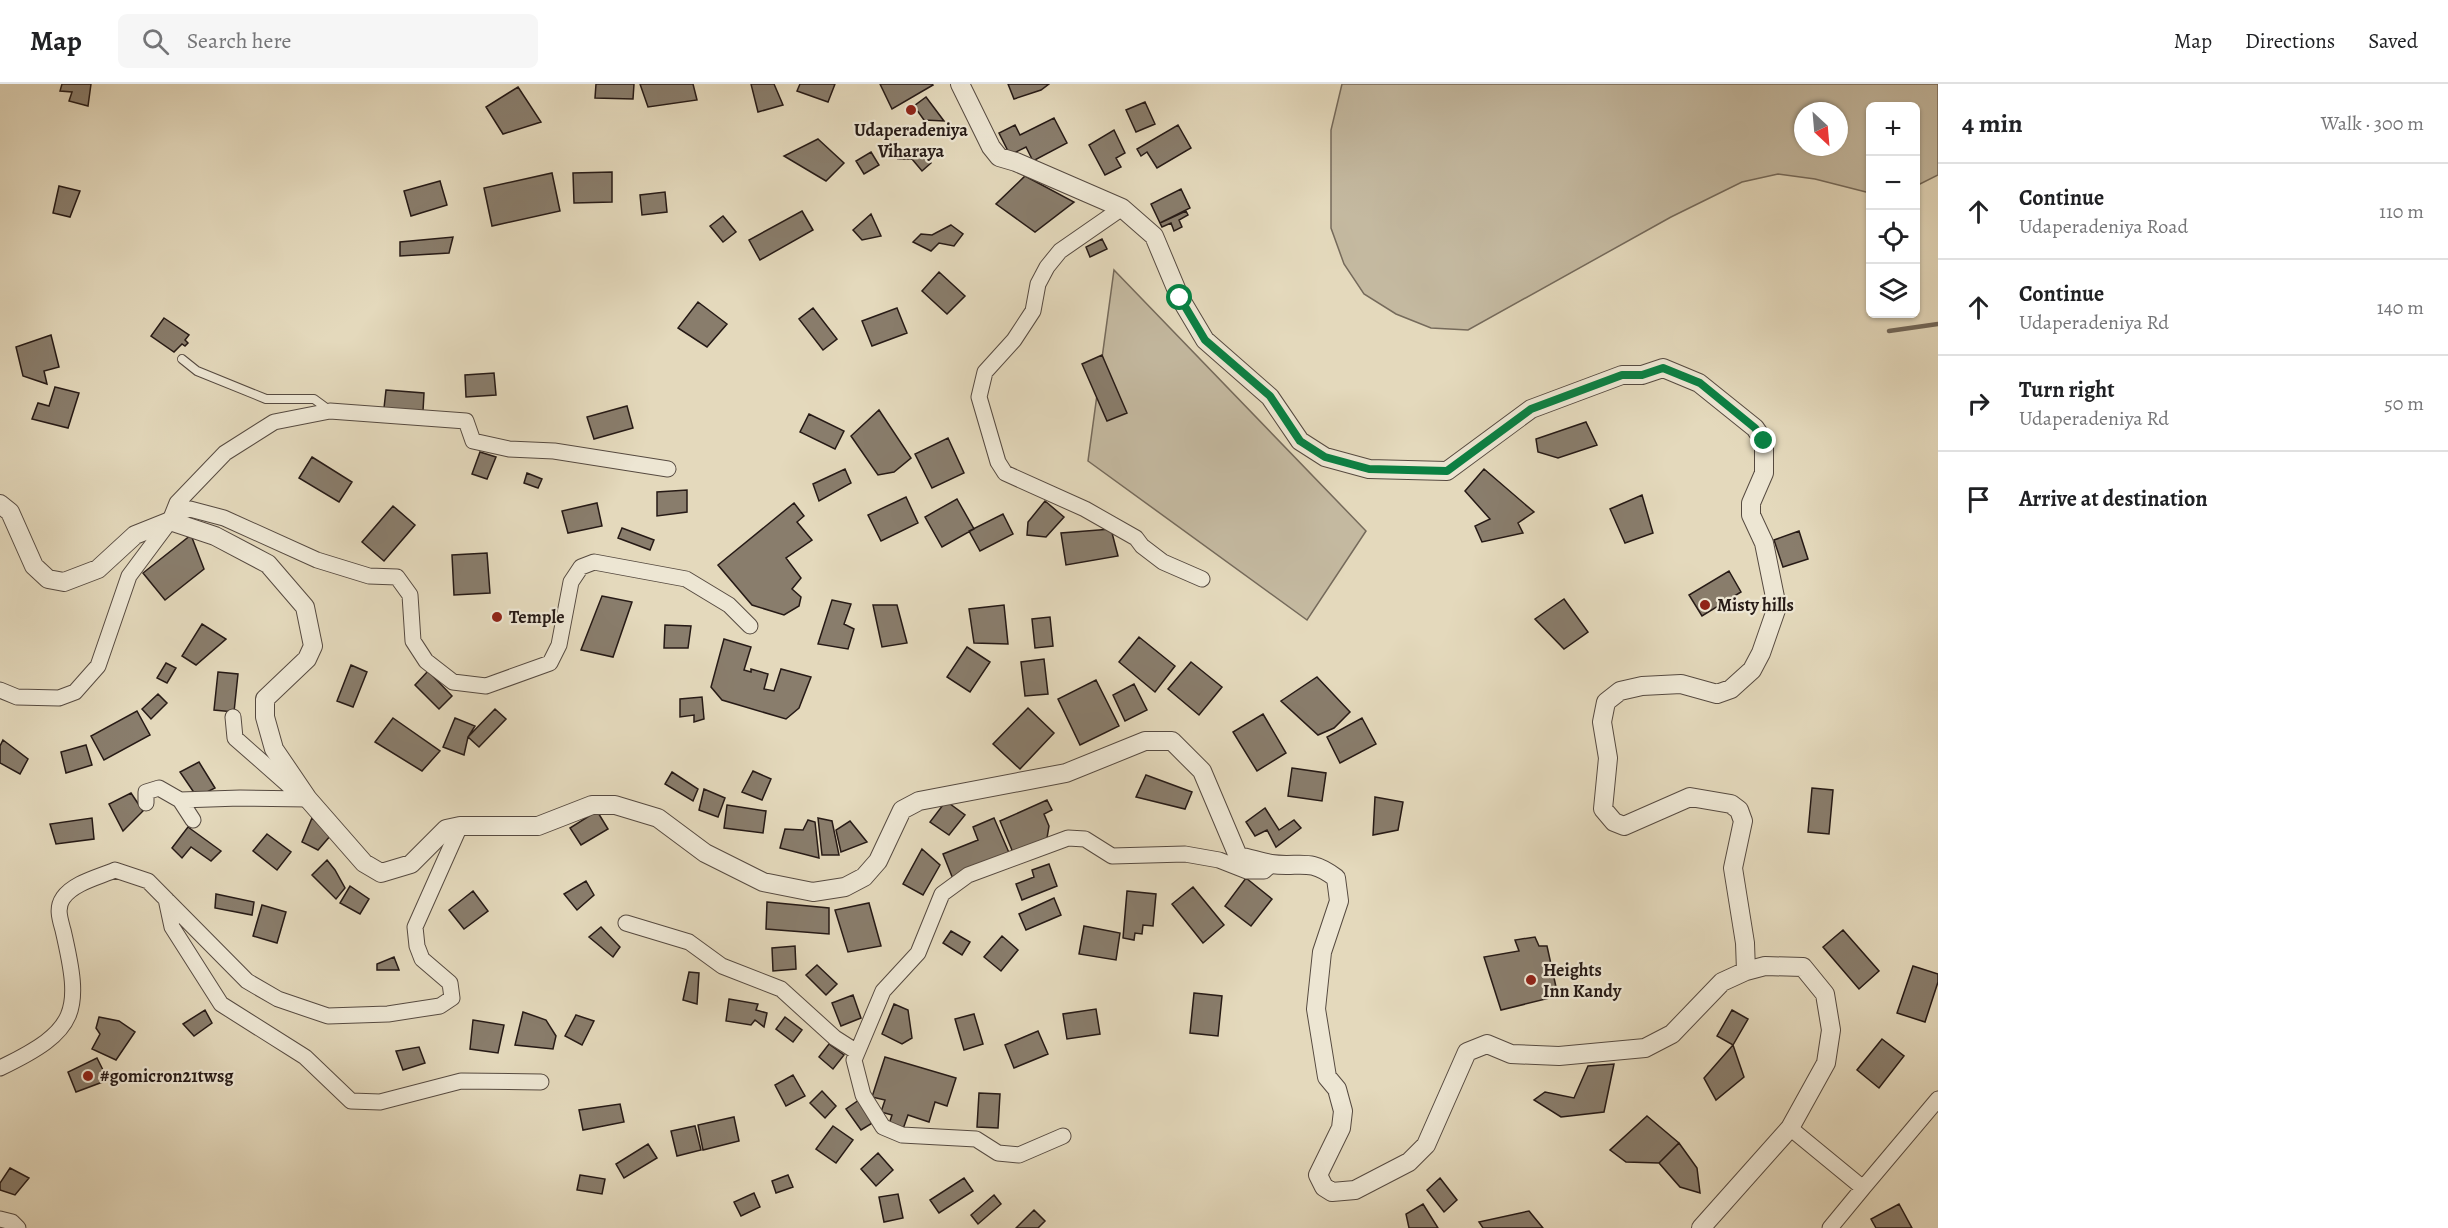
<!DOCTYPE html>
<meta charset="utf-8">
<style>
:root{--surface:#fff;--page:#f6f6f6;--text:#202124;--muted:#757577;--line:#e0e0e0}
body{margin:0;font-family:Alegreya,serif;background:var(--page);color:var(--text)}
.controls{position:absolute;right:18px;top:18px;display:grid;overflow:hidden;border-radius:9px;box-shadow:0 2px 4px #0004}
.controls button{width:54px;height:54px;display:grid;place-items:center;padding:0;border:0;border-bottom:2px solid var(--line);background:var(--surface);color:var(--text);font:30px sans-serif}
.compass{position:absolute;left:1794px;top:18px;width:54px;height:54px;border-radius:50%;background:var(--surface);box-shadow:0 2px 4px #0004;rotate:154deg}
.stop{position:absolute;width:18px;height:18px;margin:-14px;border:4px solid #0b8043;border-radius:50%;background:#fff}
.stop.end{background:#0b8043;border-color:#fff;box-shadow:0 2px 6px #0008}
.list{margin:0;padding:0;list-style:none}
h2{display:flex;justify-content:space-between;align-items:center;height:78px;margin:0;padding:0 24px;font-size:26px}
h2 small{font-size:20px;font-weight:400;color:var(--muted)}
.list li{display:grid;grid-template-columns:39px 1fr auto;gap:18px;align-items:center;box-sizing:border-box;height:96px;padding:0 24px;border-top:2px solid var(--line)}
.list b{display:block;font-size:22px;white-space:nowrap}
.list p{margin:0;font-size:20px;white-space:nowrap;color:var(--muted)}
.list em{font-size:20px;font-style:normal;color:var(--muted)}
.icon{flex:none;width:33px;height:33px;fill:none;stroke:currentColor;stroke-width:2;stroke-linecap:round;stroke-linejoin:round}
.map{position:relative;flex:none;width:1938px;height:1144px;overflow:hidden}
header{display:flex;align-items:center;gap:36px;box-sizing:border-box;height:84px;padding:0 30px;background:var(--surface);border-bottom:2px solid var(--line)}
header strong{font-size:28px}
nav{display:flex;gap:33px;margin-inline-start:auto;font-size:21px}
.search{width:420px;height:54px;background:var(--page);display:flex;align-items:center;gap:15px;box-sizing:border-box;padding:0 21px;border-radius:9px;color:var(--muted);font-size:22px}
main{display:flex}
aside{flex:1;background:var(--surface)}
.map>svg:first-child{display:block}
.green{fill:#c4b9a0;stroke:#756a5b;stroke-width:1.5;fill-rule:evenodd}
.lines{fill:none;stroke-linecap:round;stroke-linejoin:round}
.stream{stroke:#716658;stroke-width:4.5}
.building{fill:#897d6c;stroke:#261a16;stroke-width:1.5}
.service-casing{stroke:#564a40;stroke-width:10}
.minor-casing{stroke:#564a40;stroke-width:17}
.tertiary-casing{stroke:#564a40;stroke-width:20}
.service{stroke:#ede6d3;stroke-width:8}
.minor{stroke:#ede6d3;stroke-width:15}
.tertiary{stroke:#ede6d3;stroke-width:18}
.route{stroke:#0b8043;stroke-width:8}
.poi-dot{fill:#8f2418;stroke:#ede6d3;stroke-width:2}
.labels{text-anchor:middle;stroke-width:4.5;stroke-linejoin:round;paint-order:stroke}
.poi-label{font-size:18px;font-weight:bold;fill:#261a16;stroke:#ede6d3;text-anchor:start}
</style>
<header>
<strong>Map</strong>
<div class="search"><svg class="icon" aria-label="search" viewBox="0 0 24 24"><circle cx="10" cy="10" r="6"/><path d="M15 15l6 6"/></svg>Search here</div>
<nav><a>Map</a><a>Directions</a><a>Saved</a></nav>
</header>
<main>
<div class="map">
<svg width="1938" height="1144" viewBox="0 0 1938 1144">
<rect width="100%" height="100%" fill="#e4d9bc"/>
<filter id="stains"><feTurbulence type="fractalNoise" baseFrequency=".00333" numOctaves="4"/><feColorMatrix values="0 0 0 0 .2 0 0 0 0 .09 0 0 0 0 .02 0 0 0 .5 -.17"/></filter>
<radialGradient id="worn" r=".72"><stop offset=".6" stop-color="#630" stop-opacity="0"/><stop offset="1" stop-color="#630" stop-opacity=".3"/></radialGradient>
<path class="green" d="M1342,0H1938V91L1916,102V22H1870V109L1815,95L1778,90L1742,98L1671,133L1468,246L1431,244L1396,230L1364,210L1344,180L1331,144V46ZM1803,27H1839V63H1803Z
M1114,186L1366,447L1307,536L1088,377Z"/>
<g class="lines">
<path class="stream" d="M1889,247L1938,240"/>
</g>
<path class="building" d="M62,0H91L88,22L69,17L72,8L60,7Z
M596,0H634L633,15L595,14Z
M640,0H693L697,16L648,23Z
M751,0H774L783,21L758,28Z
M800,0H835L828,18L797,7Z
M880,0H932L933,1L892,25Z
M1008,0H1049L1041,6L1014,15Z
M518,3L541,38L503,50L486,23Z
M926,13L944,37L924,36L914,22Z
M1145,18L1155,40L1136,48L1126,26Z
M1054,34L1067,59L1033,77L1026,63L1010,71L999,49L1015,41L1020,51Z
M1178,41L1191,64L1157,84L1147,68L1141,72L1137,65Z
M1114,46L1125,69L1116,74L1121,83L1105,91L1089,61Z
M818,55L844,79L826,97L784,72Z
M898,66H911L912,75H898Z
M921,67L931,79L922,87L912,75Z
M871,68L879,81L864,90L856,77Z
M612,88V118L574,119L573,89Z
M552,89L560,127L492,142L484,104Z
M1025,92L1074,118L1035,148L996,120Z
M440,97L447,121L411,132L404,107Z
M59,102L80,107L70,133L53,129Z
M1181,105L1190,124L1160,139L1151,120Z
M665,108L667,128L642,131L640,111Z
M802,127L813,146L760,176L749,156Z
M1186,127L1188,131L1179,136L1182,143L1174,147L1171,139L1162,143L1160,139Z
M871,130L881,152L862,156L853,146Z
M723,132L736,148L723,158L710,142Z
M951,141L963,150L954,162L939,159L931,167L913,158L921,150L932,151Z
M453,153L449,169L400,172V158Z
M1102,155L1107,165L1090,173L1086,163Z
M939,188L965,212L947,230L922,207Z
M698,218L727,240L707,263L678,244Z
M813,224L837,255L823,266L799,235Z
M897,224L907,249L872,262L862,237Z
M164,234L189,251L185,256L188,259L185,262L182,260L174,268L151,252Z
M51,251L59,283L44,287L47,300L23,292L16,263Z
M1102,271L1127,329L1107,337L1082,280Z
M494,289L496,311L466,313L465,291Z
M55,303L79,309L68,344L32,335L38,319L49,322Z
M386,306L424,309L423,327L384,324Z
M627,322L633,344L594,355L587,333Z
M879,326L911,374L894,388L878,391L851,352Z
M809,330L844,347L835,365L800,348Z
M1586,338L1597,361L1558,374L1538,368L1536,355Z
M948,354L964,389L932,404L915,370Z
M480,368L496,373L487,395L472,390Z
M312,373L352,398L339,418L299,394Z
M845,385L851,399L819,417L813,400Z
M1484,385L1534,428L1518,439L1523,449L1482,458L1475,442L1490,435L1465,407Z
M527,389L542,395L538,404L524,399Z
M687,406V428L657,432V408Z
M1642,411L1653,449L1625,459L1610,425Z
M906,413L918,439L881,457L868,431Z
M957,415L974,445L942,463L925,433Z
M1045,417L1064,433L1046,453L1027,451L1028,438Z
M597,419L602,442L568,449L562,427Z
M794,419L804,432L797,438L812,456L786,474L801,494L792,505L801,513L799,522L784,531L752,521L718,481Z
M393,422L415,441L384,477L362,458Z
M1003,430L1013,450L980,467L969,447Z
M622,444L654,456L650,466L618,454Z
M1111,445L1118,472L1066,481L1061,449Z
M1799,447L1808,475L1783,483L1774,456Z
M191,451L204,485L165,516L143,489Z
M487,469L490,509L454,511L452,471Z
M1729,487L1741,508L1702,532L1689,511Z
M602,512L632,518L613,573L581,566Z
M1564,515L1588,548L1564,565L1535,535Z
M832,516L851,520L844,540L854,545L848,565L818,560Z
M873,521H897L907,559L882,563Z
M1004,521L1008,560L974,559L969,525Z
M1050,533L1053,562L1035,564L1032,535Z
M202,540L226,555L196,581L182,572Z
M665,541L691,542L688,564H664Z
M1139,553L1175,582L1155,608L1119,578Z
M724,555L751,563L744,586L751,588V585L768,590L764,605L774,607L781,585L811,593L799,624L786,635L722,616L711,603Z
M967,563L990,578L970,608L947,593Z
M1044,575L1048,610L1025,612L1021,578Z
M1191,578L1222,603L1199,631L1168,605Z
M166,579L176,584L167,599L157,594Z
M351,581L367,588L353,623L337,617Z
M428,587L452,612L439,625L415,601Z
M218,588L238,590L234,628L214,626Z
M1317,593L1350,628L1334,644L1318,651L1281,617Z
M1096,596L1119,642L1080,661L1058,615Z
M1134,600L1147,626L1125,637L1113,611Z
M158,610L167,619L151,635L142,625Z
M702,613L704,635L694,638V631L680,633V615Z
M1028,624L1054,649L1020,685L993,660Z
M495,625L506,635L479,663L468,653Z
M137,627L150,651L104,676L91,652Z
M1263,630L1286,669L1257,687L1233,648Z
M393,634L440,667L422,687L375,658Z
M455,634L475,642L468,653L464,671L443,663Z
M1362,634L1376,660L1340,679L1327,653Z
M3,656L28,675L20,690L0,679V662Z
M86,661L92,681L66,689L61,668Z
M199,678L215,704L197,713L180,688Z
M1292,684L1326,689L1322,717L1288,712Z
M753,687L771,695L762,716L742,708Z
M672,688L698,705L693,717L665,700Z
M1146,691L1192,708L1185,725L1136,713Z
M1812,704L1833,706L1829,750L1808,748Z
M704,705L725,714L718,733L699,726Z
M131,709L143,727L123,747L109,720Z
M1375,713L1403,718L1398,746L1373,751Z
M1047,716L1052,726L1044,730L1049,742L1047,754L1014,771L1000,737Z
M946,717L965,731L949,751L930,738Z
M727,721L766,727L763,749L724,744Z
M1265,724L1279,746L1294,736L1301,744L1276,763L1267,746L1255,752L1246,738Z
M597,727L608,745L581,761L570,744Z
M92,734L94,755L56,760L50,740Z
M312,734L331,751L318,766L302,758Z
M818,734L832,737L839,771H822Z
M994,734L1010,771L953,795L943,770L978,756L973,743Z
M808,736L815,738L819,774L780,764L785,745L803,746Z
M850,737L867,758L841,768L836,746Z
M188,743L221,767L211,777L191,763L182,774L172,764Z
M267,750L291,768L277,786L253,767Z
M922,765L940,781L923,811L903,800Z
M327,776L335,786L345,804L336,815L312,791Z
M1049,780L1057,802L1022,816L1016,800L1034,793L1032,786Z
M1246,794L1272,815L1251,842L1225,822Z
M586,797L594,811L577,826L564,810Z
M350,802L369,815L360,830L340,819Z
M1193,803L1224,841L1203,859L1172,820Z
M473,807L488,827L464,845L449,826Z
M1127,807L1156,810L1153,842L1143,841L1142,850L1135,849L1134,856L1123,854Z
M216,810L254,818L252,831L215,824Z
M1054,814L1061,831L1026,846L1019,830Z
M767,818L829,824V850L766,845Z
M869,819L881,862L848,868L835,826Z
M262,821L286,828L277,859L253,852Z
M1084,842L1120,849L1116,876L1079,870Z
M601,843L620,863L613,873L589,853Z
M1843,846L1879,887L1859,905L1823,863Z
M951,847L970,858L962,871L943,859Z
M1002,852L1018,866L1001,887L984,873Z
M1535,853L1539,862H1547L1558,912L1501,926L1484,873L1519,867L1515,856Z
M795,862L796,885L773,887L772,864Z
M394,873L399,886H377V880Z
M817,881L837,900L826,911L806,891Z
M1913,882L1938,890V898L1925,938L1897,929Z
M689,888L699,889L697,920L683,916Z
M1194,909L1222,912L1218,952L1190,949Z
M853,911L861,934L841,942L832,919Z
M729,915L758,920L756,926L767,929L764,943L755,936L751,941L726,937Z
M894,920L908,926L912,954L902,960L882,950Z
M1096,925L1100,950L1067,955L1063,930Z
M205,926L212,939L194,952L183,940Z
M1732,926L1748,935L1733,961L1717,952Z
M523,928L546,936L556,952L553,965L515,961Z
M974,930L983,960L964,966L955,935Z
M576,931L594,937L582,961L565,952Z
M99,933L119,937L135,948L116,976L92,965L100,950L96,944Z
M785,933L802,946L793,958L776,945Z
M473,936L504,941L498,969L470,965Z
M1038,947L1048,970L1014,984L1005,961Z
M1882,955L1904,972L1879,1004L1857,986Z
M829,960L844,971L833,985L819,973Z
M1733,961L1744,993L1716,1016L1704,994Z
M419,963L425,979L403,986L396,967Z
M885,973L956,994L947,1022L935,1018L929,1038L908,1031L903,1045L889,1040L892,1031L881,1028L885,1016L872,1013Z
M97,974L108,996L76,1008L68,988Z
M1614,980L1604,1028L1561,1033L1534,1016L1545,1008L1574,1014L1588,982Z
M793,991L805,1012L786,1022L775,1001Z
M822,1007L836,1022L825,1034L810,1019Z
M979,1009L1000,1010L998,1044L977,1043Z
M859,1016L874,1038L861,1046L846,1025Z
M620,1020L624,1038L583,1046L579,1026Z
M1647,1032L1679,1059L1659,1079L1626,1078L1610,1066Z
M734,1033L739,1057L703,1066L698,1041Z
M695,1042L701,1066L677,1072L671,1047Z
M833,1042L853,1056L836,1079L816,1065Z
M1679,1059L1697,1084L1700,1109L1680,1103L1659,1079Z
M648,1060L657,1074L624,1094L616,1080Z
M878,1069L893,1086L876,1102L861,1085Z
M10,1084L29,1094L15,1111L0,1106V1099Z
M580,1091L605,1095L602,1110L577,1106Z
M788,1091L793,1103L776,1109L772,1097Z
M964,1094L973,1107L939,1129L930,1116Z
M1440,1094L1457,1116L1444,1128L1427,1106Z
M754,1109L760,1123L741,1132L734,1118Z
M898,1110L903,1134L884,1138L879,1113Z
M994,1111L1001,1120L978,1140L971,1131Z
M1423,1120L1438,1144H1409L1406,1130Z
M1899,1120L1912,1144H1876L1871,1135Z
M1034,1126L1045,1137L1038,1144H1016Z
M1529,1127L1543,1144H1483L1479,1138Z"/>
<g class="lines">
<defs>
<path id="service" d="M182,275L197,287L266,315H314L329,326"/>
<path id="minor" d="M1122,124L1060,167L1047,183L1038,200L1033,227L1014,256L985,288L979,313L998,378L1005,389L1085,425L1136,454L1142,462L1163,478L1202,495
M171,434L177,419L225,369L274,338L330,327L466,337L473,357L509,365L554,367L668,385
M0,606L17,613L59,614L75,608L98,582L129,492L170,437L181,428L190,425L224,434L317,476L369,492L397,493L410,511L413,557L426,577L453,598L486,602L550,579L559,561L571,498L581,483L594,478L686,495L729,521L750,542
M233,633L235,654L302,713
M146,719V708L159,704L180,716
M193,736L180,716L240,714L308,715
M166,815L172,843L221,920L305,973L351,1017L380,1018L461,997L541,998
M626,839L689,858L722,882L781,905L835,954L857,968
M0,984C79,946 82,928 63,846C60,835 56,824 63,814C73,799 99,793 115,786L148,797L247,897L278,915L328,932L388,930L440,922L452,914L450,899L422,875L417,862L415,843L460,742
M1790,1044L1863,1104L1830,1144
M1063,1052L1019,1071L998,1069L976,1055L902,1051L883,1043L863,1011L854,976L883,907L918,869L942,810L968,791L1068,754L1085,755L1112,772L1185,770L1219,776L1247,787H1264L1272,780
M1863,1104L1938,1015
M0,1135L12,1138L18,1144"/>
<path id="tertiary" d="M960,0L991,63L999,73L1016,78L1122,124L1154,152L1180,214L1205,256L1270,313L1300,357L1325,373L1369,385L1447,387L1531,325L1622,291H1642L1663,284L1699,299L1755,344L1764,357V389L1751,419V431L1764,459L1777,523L1761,569L1752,586L1731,605L1717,610L1681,600L1642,602L1620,607L1606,618L1602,638L1608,674L1603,725L1614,738L1624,742L1690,713L1731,720L1739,726L1743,737L1733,784L1745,859L1746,887
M0,420L10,428L34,482L48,495L64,498L98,485L135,451L170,437L215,452L268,480L305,523L313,562L307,575L265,615V633L274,665L308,715L364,779L381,789L411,780L446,745L460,742H538L592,721H615L658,734L705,769L763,798L813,808L845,803L864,793L878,777L902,726L919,717L1066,689L1145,657H1172L1202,687L1238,772C1249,774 1260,778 1271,780C1300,784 1309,773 1336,794L1339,817L1322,868L1316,925L1327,993L1337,1005L1343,1027L1341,1044L1318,1091L1324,1103L1332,1108L1355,1106L1409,1078L1426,1061L1467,968L1487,960L1511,970L1559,972L1645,964L1672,950L1722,898L1746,887L1765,882L1803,883L1825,910L1831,946L1826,979L1790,1044L1701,1144"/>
</defs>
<use href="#service" class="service-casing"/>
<use href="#minor" class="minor-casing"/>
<use href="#tertiary" class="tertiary-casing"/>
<use href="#service" class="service"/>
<use href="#minor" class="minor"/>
<use href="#tertiary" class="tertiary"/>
</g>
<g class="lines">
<path class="route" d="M1180,214L1205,256L1270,312L1300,357L1325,373L1369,385L1447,387L1531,325L1622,291H1642L1663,284L1700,299L1755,344L1764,357"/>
</g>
<g class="poi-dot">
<circle cx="911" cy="26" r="6"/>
<circle cx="1705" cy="521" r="6"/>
<circle cx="497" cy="533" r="6"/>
<circle cx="1531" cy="896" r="6"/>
<circle cx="88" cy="992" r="6"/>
</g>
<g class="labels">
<g class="poi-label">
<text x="911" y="52" text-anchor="middle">Udaperadeniya<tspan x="911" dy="21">Viharaya</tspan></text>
<text x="1717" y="527">Misty hills</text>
<text x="509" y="539">Temple</text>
<text x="1543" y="892">Heights<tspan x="1543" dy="21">Inn Kandy</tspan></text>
<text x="100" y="998">#gomicron21twsg</text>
</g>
</g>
<rect width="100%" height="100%" filter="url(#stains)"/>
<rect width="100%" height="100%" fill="url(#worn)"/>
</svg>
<div class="controls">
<button>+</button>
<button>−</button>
<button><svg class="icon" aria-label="locate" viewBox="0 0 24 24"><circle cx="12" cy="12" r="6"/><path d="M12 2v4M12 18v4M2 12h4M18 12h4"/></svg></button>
<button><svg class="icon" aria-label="layers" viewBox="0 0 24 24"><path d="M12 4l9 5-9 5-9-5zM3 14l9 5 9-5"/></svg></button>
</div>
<svg class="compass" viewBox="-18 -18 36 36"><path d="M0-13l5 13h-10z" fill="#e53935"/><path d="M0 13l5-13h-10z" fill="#757577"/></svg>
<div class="stop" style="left:1180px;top:214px"></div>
<div class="stop end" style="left:1764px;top:357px"></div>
</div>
<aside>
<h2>4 min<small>Walk · 300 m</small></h2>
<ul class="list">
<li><svg class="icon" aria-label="ahead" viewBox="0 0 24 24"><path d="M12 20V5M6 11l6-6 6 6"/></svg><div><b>Continue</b><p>Udaperadeniya Road</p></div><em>110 m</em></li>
<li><svg class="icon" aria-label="ahead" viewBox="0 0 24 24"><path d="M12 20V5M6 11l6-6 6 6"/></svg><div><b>Continue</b><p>Udaperadeniya Rd</p></div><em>140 m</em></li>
<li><svg class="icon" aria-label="right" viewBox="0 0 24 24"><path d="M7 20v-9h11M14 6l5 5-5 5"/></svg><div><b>Turn right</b><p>Udaperadeniya Rd</p></div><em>50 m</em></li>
<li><svg class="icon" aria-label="arrive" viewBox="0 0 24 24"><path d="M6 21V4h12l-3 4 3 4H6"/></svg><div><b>Arrive at destination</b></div></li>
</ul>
</aside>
</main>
